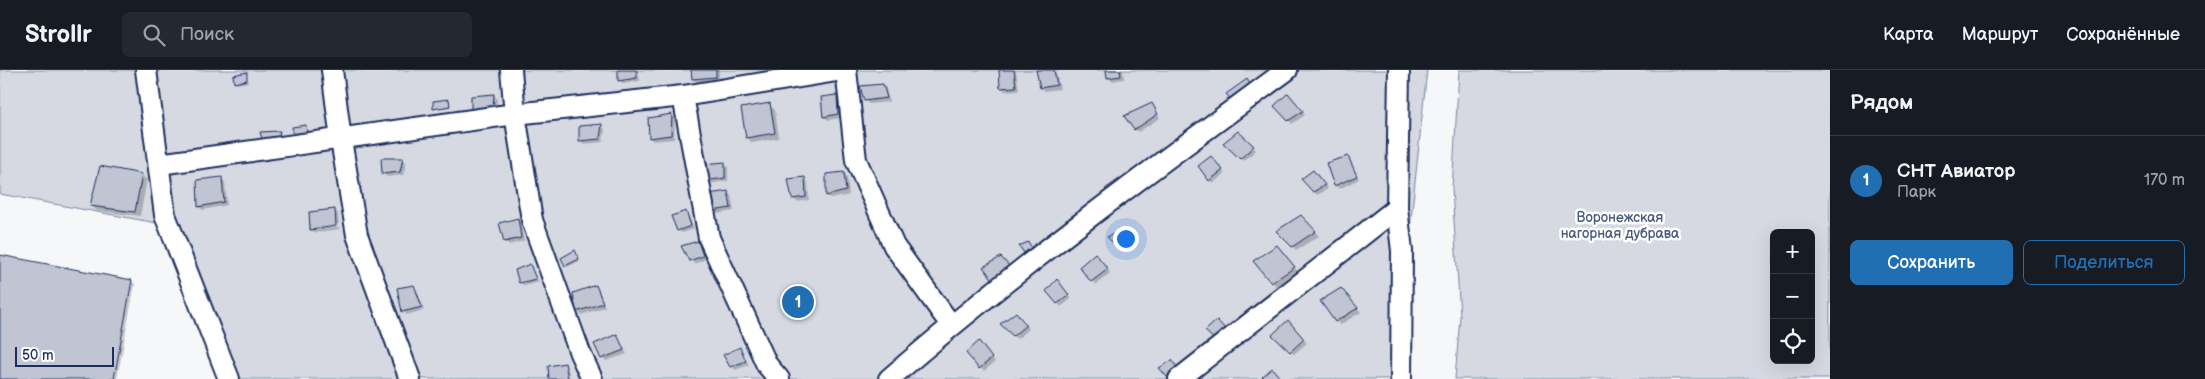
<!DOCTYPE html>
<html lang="ru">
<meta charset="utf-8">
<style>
:root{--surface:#171b24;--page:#242831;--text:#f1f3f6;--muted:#9ea1a6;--line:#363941;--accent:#1f6fb2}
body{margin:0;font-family:"Balsamiq Sans",sans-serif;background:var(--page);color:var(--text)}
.controls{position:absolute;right:15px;bottom:15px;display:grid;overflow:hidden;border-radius:8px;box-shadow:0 5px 20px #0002}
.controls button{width:45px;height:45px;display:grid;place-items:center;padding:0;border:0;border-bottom:1px solid var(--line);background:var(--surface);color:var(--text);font:25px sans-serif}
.scale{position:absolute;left:15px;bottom:12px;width:99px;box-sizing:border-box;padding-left:5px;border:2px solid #1b2f5e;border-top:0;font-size:14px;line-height:18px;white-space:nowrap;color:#1b2f5e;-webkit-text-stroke:4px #fff;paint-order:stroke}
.you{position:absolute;left:1125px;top:168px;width:18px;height:18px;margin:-12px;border:4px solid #fff;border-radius:50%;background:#1a73e8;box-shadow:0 0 0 8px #1a73e833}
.badge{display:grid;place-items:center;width:32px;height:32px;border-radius:50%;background:var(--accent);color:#fff;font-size:16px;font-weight:700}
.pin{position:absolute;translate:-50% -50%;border:2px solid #fff;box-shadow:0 1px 5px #0006}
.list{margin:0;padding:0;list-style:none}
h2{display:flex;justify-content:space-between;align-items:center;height:65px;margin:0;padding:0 20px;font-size:21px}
h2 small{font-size:16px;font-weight:400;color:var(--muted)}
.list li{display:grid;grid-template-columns:32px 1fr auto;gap:15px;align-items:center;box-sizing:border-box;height:90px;padding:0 20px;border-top:1px solid var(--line)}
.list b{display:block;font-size:19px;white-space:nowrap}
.list p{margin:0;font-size:16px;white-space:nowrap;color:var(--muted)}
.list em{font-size:16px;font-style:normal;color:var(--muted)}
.actions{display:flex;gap:10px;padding:15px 20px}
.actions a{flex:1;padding:11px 0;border:1px solid var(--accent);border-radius:8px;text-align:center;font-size:18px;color:var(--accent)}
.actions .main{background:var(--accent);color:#fff}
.icon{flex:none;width:28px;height:28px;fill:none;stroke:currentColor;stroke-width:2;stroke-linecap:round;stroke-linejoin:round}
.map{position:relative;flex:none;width:1830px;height:309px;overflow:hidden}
header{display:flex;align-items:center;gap:30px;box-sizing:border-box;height:70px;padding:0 25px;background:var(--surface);border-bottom:1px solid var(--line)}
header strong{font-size:24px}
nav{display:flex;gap:28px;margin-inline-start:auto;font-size:18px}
.search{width:350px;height:45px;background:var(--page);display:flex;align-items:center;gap:12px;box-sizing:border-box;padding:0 18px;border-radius:8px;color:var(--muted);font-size:19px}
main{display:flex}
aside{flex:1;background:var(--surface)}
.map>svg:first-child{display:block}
.green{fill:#d6d9e2;stroke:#7884a0;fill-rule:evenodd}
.shadow{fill:#0003}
.building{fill:#c0c4d3;stroke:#1b2f5e}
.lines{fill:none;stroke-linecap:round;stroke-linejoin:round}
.minor-casing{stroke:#1b2f5e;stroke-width:24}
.minor{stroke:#fff;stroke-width:20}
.labels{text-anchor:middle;stroke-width:5;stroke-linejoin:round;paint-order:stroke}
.park-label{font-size:14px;fill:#4a5a7f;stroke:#fff}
</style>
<header>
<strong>Strollr</strong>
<div class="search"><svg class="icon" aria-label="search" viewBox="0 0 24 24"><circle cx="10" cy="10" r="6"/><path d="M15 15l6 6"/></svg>Поиск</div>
<nav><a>Карта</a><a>Маршрут</a><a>Сохранённые</a></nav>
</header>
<main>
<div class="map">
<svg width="1830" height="309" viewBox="0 0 1830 309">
<rect width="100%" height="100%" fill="#f6f7f9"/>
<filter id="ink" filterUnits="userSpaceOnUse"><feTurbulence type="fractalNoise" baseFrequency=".02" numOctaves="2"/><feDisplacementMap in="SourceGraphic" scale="10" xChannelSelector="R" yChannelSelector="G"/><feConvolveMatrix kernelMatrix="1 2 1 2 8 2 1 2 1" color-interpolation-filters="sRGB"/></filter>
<g filter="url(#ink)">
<path class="green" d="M0,0H1427L1394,309H224L162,154L0,124Z
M1459,0H1830V309H1455L1460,246L1452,119ZM1774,163H1811V290H1774Z"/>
<path class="shadow" d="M620,0H638L640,11L623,14L620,10Z
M692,0H719V10L697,12L693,9Z
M1000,0L1016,1L1019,20L1005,21L1001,17Z
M1037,0H1055L1060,19L1044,21L1041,17Z
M1107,0H1123L1124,9L1112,11L1108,8Z
M246,3L248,12L237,14L236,13Z
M882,15L886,19L889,32L869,34L865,30Z
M494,25L497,29L496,41L476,43L472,39Z
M836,27L840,30L841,48L828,50L824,47L822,28Z
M1292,29L1305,45L1292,54L1289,50Z
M449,30L450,37L434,39L435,32Z
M1152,34L1160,48L1138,62L1135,59Z
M769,35L775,40L779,68L752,73L747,67Z
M671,46L675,49L674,69L653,71L650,67Z
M601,56L605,59L603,72L584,74L581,71Z
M1238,62L1256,80L1244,91L1225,73Z
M1348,87L1359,109L1339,119L1335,115Z
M402,90L406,93L403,105L387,107L383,103Z
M1215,91L1225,104L1213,113L1210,110Z
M724,93L728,97V111L708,114L705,110Z
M844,103L847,107L849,125L831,129L828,126Z
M141,105L147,110L140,146L97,141L92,136Z
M1317,105L1328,119L1317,125L1303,109Z
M804,108L808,112L809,130L797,132L793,128Z
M222,109L225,112L227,135L203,140L199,137Z
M728,123L731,126L734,141L717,144L714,140Z
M335,140L338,144L339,154L313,158V160L339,157V159L314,163L311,159Z
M686,142L689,146L694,159L682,163L678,160Z
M517,150L521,153L524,171L509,175L505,171Z
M1305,150L1319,166L1296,180L1278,161Z
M697,173L701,176L706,189L694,194L683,177Z
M1282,182L1299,203L1277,217L1272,212Z
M576,183L580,191L567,197L566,195Z
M0,186L132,211L135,214L117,309H0Z
M1099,188L1110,203L1096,215L1081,197Z
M529,196L539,212L524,216L520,212Z
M1061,214L1071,229L1061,237L1058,233Z
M596,216L599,220L605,237L581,245L578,241Z
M414,217L417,220L424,240L407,245L403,241Z
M1344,223L1361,242L1340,255L1336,251Z
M1019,247L1029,259L1017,269L1002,254Z
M1291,255L1307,273L1294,284L1273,265Z
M617,266L627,284L606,291L602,288Z
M983,277L995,292L984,301L980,298Z
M740,279L749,295L735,300L725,286Z
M564,295L568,298L570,309H550Z"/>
<path class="building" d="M618,0H636L637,8L618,11Z
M691,0H716V7L692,9Z
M999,0H1014L1016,17L1000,18Z
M1036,0H1054L1057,15L1040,18Z
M1106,0H1120L1121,6L1107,8Z
M247,2V10L234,13L233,5Z
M1247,9L1253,20L1235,34L1226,24Z
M883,14L887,28L864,31L860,16Z
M1288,23L1303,41L1288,51L1274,36Z
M494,24L493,37L471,40V26Z
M837,25L838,44L823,47L821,27Z
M449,29L450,36L433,39V31Z
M770,33L775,63L746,68L741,38Z
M1152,33L1158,44L1134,60L1124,46Z
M672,44L671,65L649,68L648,48Z
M602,54L600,69L579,71V56Z
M306,55L308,67L294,68L292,57Z
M280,61L278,71L263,73L260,62Z
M1238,61L1254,76L1240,89L1223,73Z
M1211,86L1223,100L1209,111L1198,96Z
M1348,86L1357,106L1334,116L1326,93Z
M381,88H403L400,102L382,104Z
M725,92V108L704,111L703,94Z
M100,96L142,104L135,142L90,136Z
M1313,100L1325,115L1313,122L1301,109Z
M844,102L846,121L826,126V104Z
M222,107L224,132L198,137L197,110Z
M805,107L806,127L792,129L788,109Z
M1119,109L1125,116L1112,126L1105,119Z
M728,121L731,138L712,141L709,124Z
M335,139L336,156L310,160L309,142Z
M686,141L691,156L677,161L671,146Z
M1301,145L1316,161L1292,177L1276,161Z
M518,148L521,168L504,172L499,153Z
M1117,162L1121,172L1115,175L1107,167Z
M698,171L703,186L689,191L681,176Z
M1028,172L1035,182L1027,187L1019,176Z
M1277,175L1295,197L1271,213L1253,191Z
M575,180L579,189L565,196L561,188Z
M1095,183L1108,199L1091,212L1079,197Z
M0,185L132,210L114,309H0Z
M1001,187L1013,200L994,211L983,197Z
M530,194L536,209L519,213L515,200Z
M1057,209L1069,225L1057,234L1046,221Z
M414,215L422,237L402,242L397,218Z
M596,215L603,233L576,242L573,223Z
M1341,218L1358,238L1335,252L1320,231Z
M1016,242L1026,255L1013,266L1000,254Z
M1217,250L1228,262L1216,271L1205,261Z
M1288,250L1304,269L1290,282L1272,265Z
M617,264L624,280L601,289L594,274Z
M979,271L992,288L979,299L966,283Z
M740,277L746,291L730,297L723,285Z
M1172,290L1179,300L1168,308L1159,298Z
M565,293L568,309H549L548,296Z
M1272,298L1281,309H1264L1262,307Z"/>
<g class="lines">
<defs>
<path id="minor" d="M146,0L165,145L229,309
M332,0L341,70L357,165L410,309
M511,0L515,44L532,150L580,283L592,309
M846,0L856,90L894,176L951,255
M1399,0L1397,138L1402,181L1401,309
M683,26L709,168L767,295L779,309
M159,94L515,44L683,26L843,0
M889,309C1016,199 1152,99 1287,0
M1179,309L1397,138"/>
</defs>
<use href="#minor" class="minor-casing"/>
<use href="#minor" class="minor"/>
</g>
</g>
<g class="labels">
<g class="park-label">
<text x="1620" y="152">Воронежская<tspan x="1620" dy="16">нагорная дубрава</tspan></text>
</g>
</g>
</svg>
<div class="controls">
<button>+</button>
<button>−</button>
<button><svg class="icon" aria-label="locate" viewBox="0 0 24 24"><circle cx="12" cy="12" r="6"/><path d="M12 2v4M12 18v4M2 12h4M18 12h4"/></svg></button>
</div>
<div class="scale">50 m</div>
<div class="you"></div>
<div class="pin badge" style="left:798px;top:232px">1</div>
</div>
<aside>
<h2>Рядом<small></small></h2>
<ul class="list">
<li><span class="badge">1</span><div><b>СНТ Авиатор</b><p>Парк</p></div><em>170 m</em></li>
</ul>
<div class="actions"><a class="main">Сохранить</a><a>Поделиться</a></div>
</aside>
</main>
